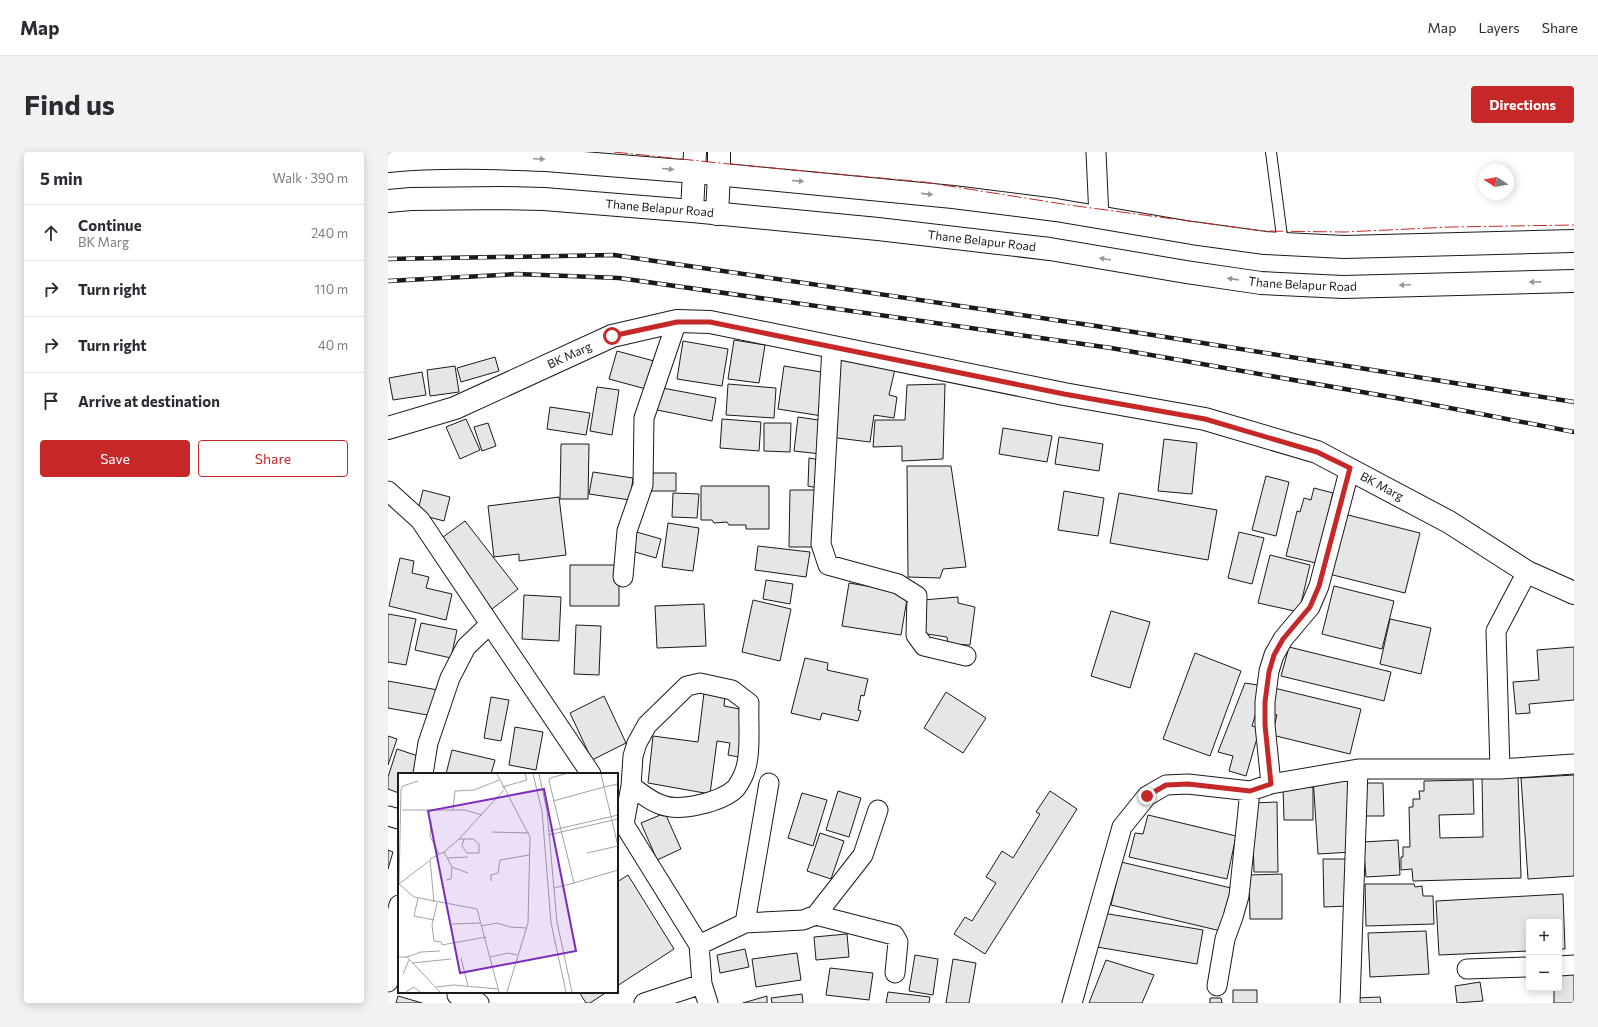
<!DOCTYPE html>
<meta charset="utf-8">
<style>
:root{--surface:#fff;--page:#f2f2f3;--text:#2b2b33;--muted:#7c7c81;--line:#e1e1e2;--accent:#c62828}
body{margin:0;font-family:Commissioner,sans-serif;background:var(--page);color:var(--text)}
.controls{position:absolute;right:12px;bottom:12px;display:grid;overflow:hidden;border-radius:4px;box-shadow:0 2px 10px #0003}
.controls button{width:36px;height:36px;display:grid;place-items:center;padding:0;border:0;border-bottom:1px solid var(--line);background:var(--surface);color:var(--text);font:20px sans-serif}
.compass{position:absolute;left:1090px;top:12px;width:36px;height:36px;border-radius:50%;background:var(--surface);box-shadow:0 2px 10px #0003;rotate:281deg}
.stop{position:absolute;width:12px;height:12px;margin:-9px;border:3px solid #c62828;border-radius:50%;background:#fff}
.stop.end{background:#c62828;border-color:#fff;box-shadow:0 1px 4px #0008}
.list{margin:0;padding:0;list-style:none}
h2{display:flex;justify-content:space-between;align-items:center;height:52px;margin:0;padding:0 16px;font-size:17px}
h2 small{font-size:13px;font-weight:400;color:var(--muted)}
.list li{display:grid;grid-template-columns:26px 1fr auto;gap:12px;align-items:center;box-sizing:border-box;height:56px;padding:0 16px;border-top:1px solid var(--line)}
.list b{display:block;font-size:15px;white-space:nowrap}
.list p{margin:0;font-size:13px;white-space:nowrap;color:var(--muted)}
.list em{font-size:13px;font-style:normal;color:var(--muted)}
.actions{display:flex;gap:8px;padding:12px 16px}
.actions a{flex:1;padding:9px 0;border:1px solid var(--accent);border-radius:4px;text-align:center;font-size:14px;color:var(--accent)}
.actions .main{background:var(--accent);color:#fff}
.icon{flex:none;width:22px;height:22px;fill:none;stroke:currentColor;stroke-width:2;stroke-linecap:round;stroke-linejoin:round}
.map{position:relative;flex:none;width:1186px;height:851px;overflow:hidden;border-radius:4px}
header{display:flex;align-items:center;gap:24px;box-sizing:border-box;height:56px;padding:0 20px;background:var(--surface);border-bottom:1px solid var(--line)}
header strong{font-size:19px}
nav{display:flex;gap:22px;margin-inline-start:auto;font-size:14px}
.intro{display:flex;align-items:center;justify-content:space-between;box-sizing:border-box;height:96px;padding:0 24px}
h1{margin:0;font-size:28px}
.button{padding:10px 18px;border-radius:4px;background:var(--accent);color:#fff;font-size:14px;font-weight:700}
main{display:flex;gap:24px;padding:0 24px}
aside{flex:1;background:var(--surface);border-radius:4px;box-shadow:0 2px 10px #0003}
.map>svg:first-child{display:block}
.building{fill:#e6e6e6;stroke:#1a1a1a}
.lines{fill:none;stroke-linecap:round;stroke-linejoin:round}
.lane-casing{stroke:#1a1a1a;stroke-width:12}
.street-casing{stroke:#1a1a1a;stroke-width:21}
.secondary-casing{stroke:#1a1a1a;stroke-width:24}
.primary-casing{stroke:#1a1a1a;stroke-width:24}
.lane{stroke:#fff;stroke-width:10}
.street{stroke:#fff;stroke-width:19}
.secondary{stroke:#fff;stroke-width:22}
.primary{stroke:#fff;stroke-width:22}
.rail-casing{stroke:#1a1a1a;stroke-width:4.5}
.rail{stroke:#fff;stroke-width:3;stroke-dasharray:9;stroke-linecap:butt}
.power{stroke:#c62828;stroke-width:1;stroke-dasharray:14 3 2 3;stroke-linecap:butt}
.oneway{fill:#989898}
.route{stroke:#c62828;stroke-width:5}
.labels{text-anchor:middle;stroke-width:3;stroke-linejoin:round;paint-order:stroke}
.street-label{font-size:12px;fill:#1a1a1a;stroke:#fff}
.inset-road{fill:none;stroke:#a3a3a3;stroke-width:1}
.view{fill:#7b2cbf;fill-opacity:0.15;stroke:#7b2cbf;stroke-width:2}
.inset-edge{fill:none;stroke:#1a1a1a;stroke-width:2}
</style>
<header>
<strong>Map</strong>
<nav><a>Map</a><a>Layers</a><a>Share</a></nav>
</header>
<div class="intro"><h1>Find us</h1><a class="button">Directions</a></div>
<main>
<aside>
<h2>5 min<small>Walk · 390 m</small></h2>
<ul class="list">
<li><svg class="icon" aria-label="ahead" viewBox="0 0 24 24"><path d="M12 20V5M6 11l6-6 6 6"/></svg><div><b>Continue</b><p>BK Marg</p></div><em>240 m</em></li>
<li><svg class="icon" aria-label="right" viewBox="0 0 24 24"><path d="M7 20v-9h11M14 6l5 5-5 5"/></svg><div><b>Turn right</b></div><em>110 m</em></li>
<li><svg class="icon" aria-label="right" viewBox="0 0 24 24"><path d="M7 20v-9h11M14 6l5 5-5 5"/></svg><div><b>Turn right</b></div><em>40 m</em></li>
<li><svg class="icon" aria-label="arrive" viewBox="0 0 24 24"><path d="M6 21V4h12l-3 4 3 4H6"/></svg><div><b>Arrive at destination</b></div></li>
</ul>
<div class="actions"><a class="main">Save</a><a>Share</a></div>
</aside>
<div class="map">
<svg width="1186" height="851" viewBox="0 0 1186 851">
<rect width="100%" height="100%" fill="#fff"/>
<path class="building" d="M346,188L377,193L371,231L340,227Z
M295,189L340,197L334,234L289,227Z
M229,199L266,209L258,237L221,227Z
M107,205L111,219L73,230L69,216Z
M446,207L507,217L501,243L509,245L506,266L486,263L482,290L441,285Z
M67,214L71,240L42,244L39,218Z
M396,214L440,221L434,264L390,257Z
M34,220L38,243L5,248L1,226Z
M340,232L388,236L386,266L338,263Z
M557,232L555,307L514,309V294L485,295L487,268H517L519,233Z
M209,235L231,238L224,283L202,279Z
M269,235L328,246L324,269L264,257Z
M162,255L202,261L198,283L159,277Z
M410,265L437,269L433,302L406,299Z
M78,267L92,298L72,307L58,275Z
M334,267L373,270L371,299L332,296Z
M100,271L108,294L94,299L86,275Z
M376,271H403L402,300L376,299Z
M615,276L664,284L659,310L611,302Z
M671,285L715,292L711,319L667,312Z
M776,287L809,291L804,342L770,339Z
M173,292H201L200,347H172Z
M421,306L432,308L430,336L420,334Z
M519,314H563L578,415L555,417L552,426L520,425Z
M205,320L245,326L242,348L201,342Z
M258,321H288V339H258Z
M878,324L901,330L888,384L864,378Z
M313,334H381V377H358V373H341L339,370L326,371L324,368H313Z
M926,336L945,341L928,411L898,404L909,359L912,360L916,346L923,348Z
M35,338L62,345L56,369L29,362Z
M402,338H429L428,395H401Z
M676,339L716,346L710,384L670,378Z
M285,341L311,342L309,366L284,365Z
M731,341L829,358L820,408L722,391Z
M171,345L178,403L131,409V402L106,405L100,354Z
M956,362L1032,381L1017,441L941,422Z
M77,369L130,437L104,457L51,388Z
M280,371L311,376L305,419L274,415Z
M245,379L273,387L268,406L240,398Z
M851,380L876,386L864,432L840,426Z
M370,394L422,400L418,425L367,418Z
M882,403L922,413L911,460L870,451Z
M12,406L26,409L24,421L41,425L38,436L64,442L58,468L1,454Z
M182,413H231V454H182Z
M378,428L405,432L402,452L375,447Z
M461,431L520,441L513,483L454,474Z
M946,434L1006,449L994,497L934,482Z
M136,443L173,445L171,489L134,487Z
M570,445V451L587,455L582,493L560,492L559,485L539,482L532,473L535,448Z
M365,448L403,457L392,509L354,500Z
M316,452L318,494L269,496L267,454Z
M723,459L762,470L742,536L703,524Z
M0,462L28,467L18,513L0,510Z
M1002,467L1043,476L1033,522L992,512Z
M33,471L69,478L63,506L27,498Z
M188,473L213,474L211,523L186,522Z
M901,495L1003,520L996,549L893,524Z
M1186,495V548L1141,552L1142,561L1128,562L1125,530L1151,528L1149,498Z
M807,501L853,519L822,604L775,587Z
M417,506L440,511L439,518L480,527L476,544L473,543L470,558L473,559L470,569L434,561L432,568L403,561Z
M0,529L50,538L45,564L0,556Z
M857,531L876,534L864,574L872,576L858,624L841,619L845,604L830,600Z
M886,536L973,557L962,602L884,583L889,563L880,561Z
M558,540L598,566L575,601L536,576Z
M316,541L337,544L336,554L357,558L356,606L340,603L342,591L329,589L322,642L260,631L265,584L310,590Z
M216,544L238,591L204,608L182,561Z
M103,545L121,548L113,589L96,586Z
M127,575L155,580L148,618L121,613Z
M0,584L9,587L0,613Z
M9,597L33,605L28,622H11V641L0,637V625Z
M64,598L107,608L103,622H58Z
M959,623L964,700L930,702L925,625Z
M1186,623V724L1140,727L1133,626Z
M1130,624L1133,726L1025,729L1024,717L1013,718V705H1015V695H1022L1021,655H1025V647H1032L1031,639H1036V629L1085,628L1086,662L1051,663L1052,686L1095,685L1094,625Z
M974,631H995L996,664H975Z
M895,635H925V668H896Z
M450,639L473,646L461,685L438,678Z
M662,639L689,657L597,802L566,782L577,765L584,769L608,731L598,725L614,699L625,706L652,662L648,660Z
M414,641L439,648L425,694L400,686Z
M889,650L890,720H866L864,651Z
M277,661L293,697L269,708L253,671Z
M760,663L848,684L839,727L741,705L747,681L755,682Z
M432,681L456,689L443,727L419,719Z
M1010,688L1012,723L978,725L975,690Z
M0,698L5,700L0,717Z
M935,707H960V754L936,755Z
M733,710L843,736L833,779L723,753Z
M894,722V767H862L861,723Z
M240,723L286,797L229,834V730Z
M977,732H1026L1027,735L1034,734L1035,744H1045L1046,772L978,774Z
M1175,742L1177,797H1171V770H1141V799L1051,803L1048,749Z
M715,761L815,778L809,812L709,795Z
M1038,779L1041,822L982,825L980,781Z
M459,782L461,805L428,808L426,785Z
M357,797L361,815L332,821L329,803Z
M409,801L413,828L368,835L364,807Z
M527,803L550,807L545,843L521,839Z
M565,807L588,811L581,851H558Z
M718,808L766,823L754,851H701Z
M442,816L485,821L481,848L438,843Z
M1171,822H1186V851H1166V836H1171Z
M1092,830L1095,849L1069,851L1067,834Z
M845,838H869V851H845Z
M191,840H219L202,851H198Z
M500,840L542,845L541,851H498Z
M414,842L415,851H384L383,846Z
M10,844L34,851H8Z
M379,844V851H355Z
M992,845L993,851H968V846Z
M822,846H833L834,851H822Z"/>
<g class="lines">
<defs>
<path id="lane" d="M883,0L895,92"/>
<path id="street" d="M708,0L711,66
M444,195L433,392L440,413L510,432L529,444L528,483L536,494L578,504
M0,339L32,368L203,622
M235,425L239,379L255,333L256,266L289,169
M1112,617L1108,479L1139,420
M35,622L40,591L62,526L78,495L101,473
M883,632L877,573V550L881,519L886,503L895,487L922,455L931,434L962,316
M229,661L311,793L314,832L320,851
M0,664L11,667
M236,672L243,634C253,641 263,650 274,653C292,660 333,650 347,637C350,634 353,628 355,624C364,605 360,573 361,551L344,538L312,531L299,534L259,573L249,591L245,604L243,634
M428,763L506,783L510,790L507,821
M357,771L381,631
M311,793L357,771L415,768L428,763L475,703L490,658
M1171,814L1186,813
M1079,817L1141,815
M0,830L6,801L3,785L11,753
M829,834L837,787L845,765L851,744L862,639
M69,843L91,851
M256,851L314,832
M684,851L734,675L759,644L778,633L800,632L862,639L883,632L970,617H1112L1186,612
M962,851L970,617"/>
<g id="secondary">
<path d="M304,59L307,0"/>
<path d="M329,62L331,22V0"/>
<path id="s1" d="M0,276L67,256L224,184L289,169L322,170L676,242L817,267L929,300L1061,370L1139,420L1186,441"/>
</g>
<g id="primary">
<path d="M0,9C52,4 106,6 158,8L307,20L565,45L668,58L804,81L877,91L956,95L1186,89"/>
<path id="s2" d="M0,49L23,47L115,46L156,47L304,59L490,77L662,97L798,120L873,131L955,135L1186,129"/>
</g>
</defs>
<use href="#lane" class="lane-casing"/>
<use href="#street" class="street-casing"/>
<use href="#secondary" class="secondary-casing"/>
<use href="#primary" class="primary-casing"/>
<use href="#lane" class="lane"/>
<use href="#street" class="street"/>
<use href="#secondary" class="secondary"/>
<use href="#primary" class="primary"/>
<defs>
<path id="rail" d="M0,107L226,103L708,174L1186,250
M0,129L129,122L231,126L723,196L1031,250L1186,280"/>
</defs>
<use href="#rail" class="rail-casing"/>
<use href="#rail" class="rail"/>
<path class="power" d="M226,0L341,12L536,30L681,53L875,79L957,80L1063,75L1186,73"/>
</g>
<defs><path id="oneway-solid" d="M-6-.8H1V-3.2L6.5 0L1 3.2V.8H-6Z"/></defs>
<g class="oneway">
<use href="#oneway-solid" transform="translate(151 7) rotate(2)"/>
<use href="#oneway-solid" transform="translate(280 17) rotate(5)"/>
<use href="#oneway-solid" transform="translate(410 29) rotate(5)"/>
<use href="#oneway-solid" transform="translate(539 42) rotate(6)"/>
<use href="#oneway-solid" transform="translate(717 107) rotate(-170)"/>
<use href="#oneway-solid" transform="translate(845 127) rotate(-172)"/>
<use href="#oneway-solid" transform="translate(1147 130) rotate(179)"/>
<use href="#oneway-solid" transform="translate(1017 133) rotate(178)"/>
</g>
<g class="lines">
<path class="route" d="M224,184L289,170H322L676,242L817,267L929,300L962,316L931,434L922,455L895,487L886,503L881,520L877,550V573L883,632L862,639L800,632L778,633L759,644"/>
</g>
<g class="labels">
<g class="street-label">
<text dy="4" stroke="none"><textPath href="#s2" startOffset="272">Thane Belapur Road</textPath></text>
<text dy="4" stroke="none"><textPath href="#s2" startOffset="596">Thane Belapur Road</textPath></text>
<text dy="4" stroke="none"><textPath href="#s2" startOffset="920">Thane Belapur Road</textPath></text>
<text dy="4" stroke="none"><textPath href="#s1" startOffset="196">BK Marg</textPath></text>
<text dy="4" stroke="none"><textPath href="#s1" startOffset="1037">BK Marg</textPath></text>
</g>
</g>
<g transform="translate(10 621)">
<rect width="220" height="220" fill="#fff"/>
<path class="inset-road" d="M99,1L132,64L130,150L109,219M135,1L144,38L153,150L168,219M141,1L149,38L159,149L174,219M167,1L152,5L151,8L176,110L220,97M203,1L206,14L220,11M20,8L5,13L3,16L1,111L16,124L79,136L101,219M104,14L129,7L127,1M155,28L206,14L220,73M4,37H67L84,42M55,37L57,18L76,17L101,7M33,48L32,63L41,81M151,58L220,42M94,59L131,60M150,62L220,46M61,66H66L64,73L69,80H81V71L75,66H66M46,79L54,94L70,100M189,80L220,73M50,85L70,84M48,107L53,106L54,94M93,108V102L100,100L102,87L131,82M1,111L31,88M156,115L176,110M20,125L16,143L36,147M36,129L32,86L46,79L61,66L106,17M39,130L34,152L36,168L43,169L44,172L88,164M54,151L82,150M83,153L99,150L112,154L129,155M0,184H9L42,219M9,184L23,179L42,178M92,184L110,180L119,182M63,185L70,213M14,190L53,186M5,201L11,187M38,214L56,212L100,216M8,219L16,214L22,219"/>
<path class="view" d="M146,16L178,178L62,200L30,38Z"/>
<rect width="220" height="220" class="inset-edge"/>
</g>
</svg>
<div class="controls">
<button>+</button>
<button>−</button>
</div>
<svg class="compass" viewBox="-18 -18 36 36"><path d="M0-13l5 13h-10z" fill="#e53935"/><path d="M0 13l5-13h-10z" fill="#7c7c81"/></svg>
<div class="stop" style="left:224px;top:184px"></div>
<div class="stop end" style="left:759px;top:644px"></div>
</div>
</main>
